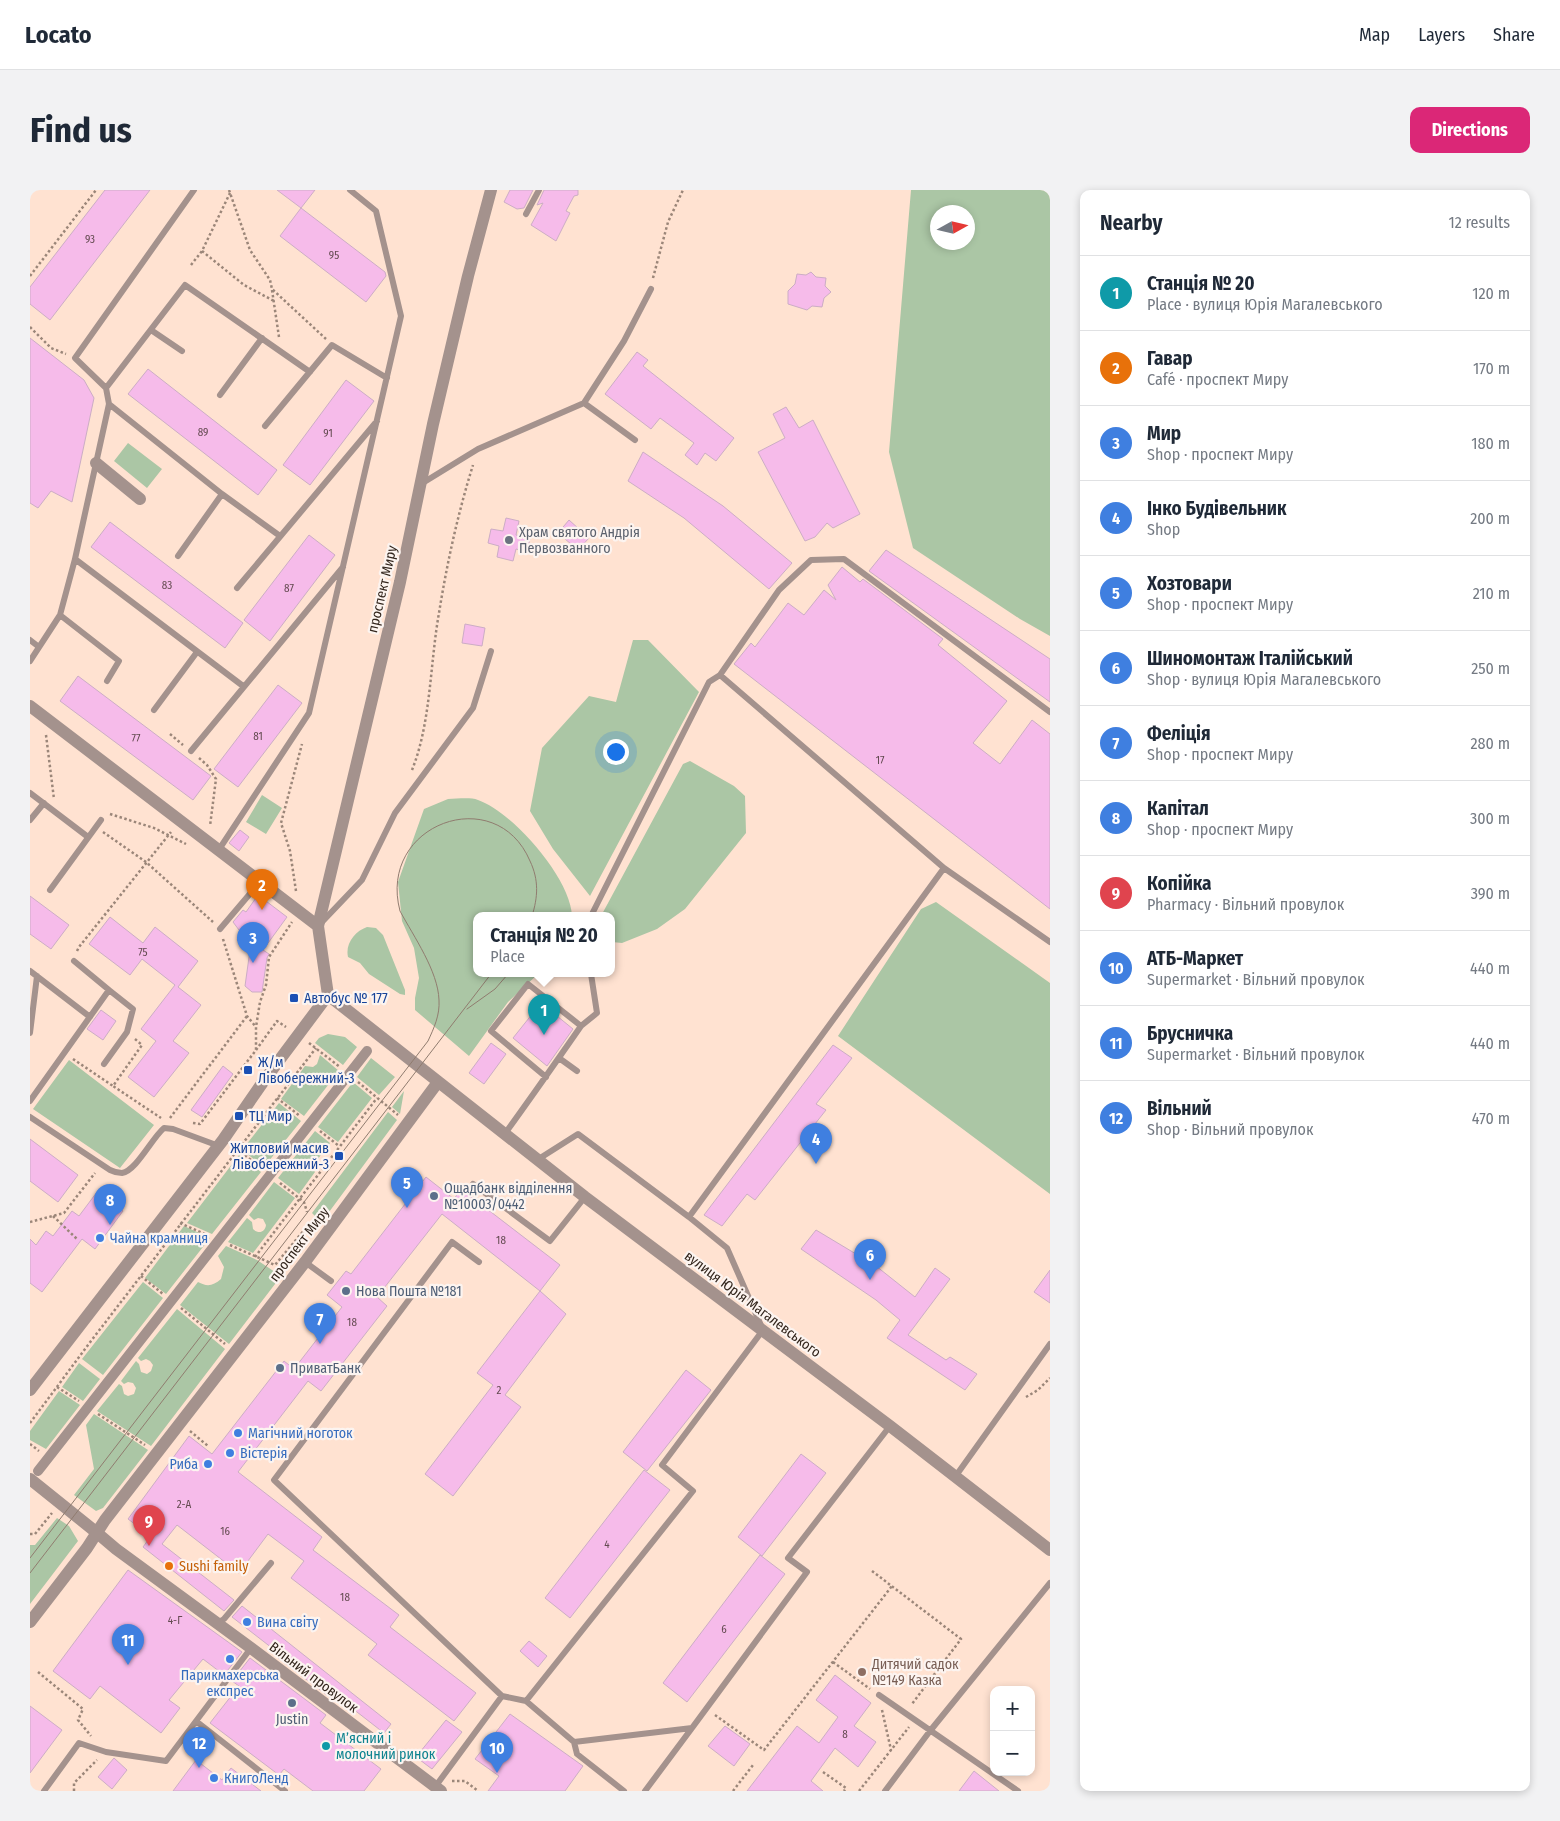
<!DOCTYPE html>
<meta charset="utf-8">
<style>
:root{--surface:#fff;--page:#f2f2f3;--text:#1f2937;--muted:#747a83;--line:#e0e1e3;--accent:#db2777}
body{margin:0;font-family:"Fira Sans Condensed",sans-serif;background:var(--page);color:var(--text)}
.controls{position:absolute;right:15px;bottom:15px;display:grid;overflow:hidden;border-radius:10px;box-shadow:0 2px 8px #0003}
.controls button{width:45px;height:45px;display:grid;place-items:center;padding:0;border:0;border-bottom:1px solid var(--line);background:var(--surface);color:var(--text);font:25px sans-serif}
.compass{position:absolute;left:900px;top:15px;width:45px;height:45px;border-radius:50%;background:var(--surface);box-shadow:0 2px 8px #0003;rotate:82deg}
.you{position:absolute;left:585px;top:561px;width:18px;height:18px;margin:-12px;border:4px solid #fff;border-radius:50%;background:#1a73e8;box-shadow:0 0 0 8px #1a73e833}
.badge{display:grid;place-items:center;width:32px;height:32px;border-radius:50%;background:var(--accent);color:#fff;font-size:16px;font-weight:700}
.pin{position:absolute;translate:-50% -41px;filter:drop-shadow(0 1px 2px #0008)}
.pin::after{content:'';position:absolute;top:26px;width:18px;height:15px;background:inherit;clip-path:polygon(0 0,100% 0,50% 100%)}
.popup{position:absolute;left:443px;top:722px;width:142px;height:65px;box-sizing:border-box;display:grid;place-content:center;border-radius:10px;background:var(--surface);filter:drop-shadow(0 1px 4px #0005);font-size:16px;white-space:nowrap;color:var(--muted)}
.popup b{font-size:19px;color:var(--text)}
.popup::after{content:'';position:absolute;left:50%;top:100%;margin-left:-10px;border:10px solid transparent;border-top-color:var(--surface)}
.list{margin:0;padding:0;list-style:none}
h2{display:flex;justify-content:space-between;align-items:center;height:65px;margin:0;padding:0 20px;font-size:21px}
h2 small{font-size:16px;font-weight:400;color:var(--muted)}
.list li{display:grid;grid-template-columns:32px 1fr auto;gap:15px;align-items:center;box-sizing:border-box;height:75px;padding:0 20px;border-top:1px solid var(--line)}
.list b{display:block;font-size:19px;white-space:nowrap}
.list p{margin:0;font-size:16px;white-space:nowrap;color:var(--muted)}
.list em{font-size:16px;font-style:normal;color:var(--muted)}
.map{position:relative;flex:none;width:1020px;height:1601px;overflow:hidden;border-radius:10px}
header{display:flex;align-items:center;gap:30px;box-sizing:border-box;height:70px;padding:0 25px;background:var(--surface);border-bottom:1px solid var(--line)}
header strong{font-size:24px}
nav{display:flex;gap:28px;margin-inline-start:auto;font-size:18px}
.intro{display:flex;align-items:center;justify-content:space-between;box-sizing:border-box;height:120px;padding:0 30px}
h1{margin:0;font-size:35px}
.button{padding:12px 22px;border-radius:10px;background:var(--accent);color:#fff;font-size:18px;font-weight:700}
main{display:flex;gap:30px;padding:0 30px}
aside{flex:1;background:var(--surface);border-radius:10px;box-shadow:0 2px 8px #0003}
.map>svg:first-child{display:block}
.green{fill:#abc6a5;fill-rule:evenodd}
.building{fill:#f6bbea;stroke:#ccadc5}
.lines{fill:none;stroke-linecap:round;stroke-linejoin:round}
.path{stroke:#9b8679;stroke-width:2.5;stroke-dasharray:2.5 2.5;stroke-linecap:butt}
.service{stroke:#a4928d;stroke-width:6}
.pedestrian{stroke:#a4928d;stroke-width:10}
.minor{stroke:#a4928d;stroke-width:12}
.tertiary{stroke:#a4928d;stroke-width:12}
.tram{stroke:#907c6f;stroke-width:1}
.worship-dot{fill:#6b7280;stroke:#fcf4f0;stroke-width:2}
.transit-dot{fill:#1a4fb4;stroke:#fcf4f0;stroke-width:2}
.service-dot{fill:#5c6f8a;stroke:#fcf4f0;stroke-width:2}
.shop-dot{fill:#3f7fe0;stroke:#fcf4f0;stroke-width:2}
.food-dot{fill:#e8710a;stroke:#fcf4f0;stroke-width:2}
.education-dot{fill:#8d6e63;stroke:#fcf4f0;stroke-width:2}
.culture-dot{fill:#0f9aa8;stroke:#fcf4f0;stroke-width:2}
.labels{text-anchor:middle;stroke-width:4.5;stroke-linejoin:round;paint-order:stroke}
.number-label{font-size:11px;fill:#634a50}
.worship-label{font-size:14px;fill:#5b616d;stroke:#fcf4f0;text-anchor:start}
.street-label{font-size:14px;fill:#32251c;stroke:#fcf4f0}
.transit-label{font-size:14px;fill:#164399;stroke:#fcf4f0;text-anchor:start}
.service-label{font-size:14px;fill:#4e5e75;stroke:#fcf4f0;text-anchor:start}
.shop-label{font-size:14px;fill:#366cbe;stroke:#fcf4f0;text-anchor:start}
.food-label{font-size:14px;fill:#c56008;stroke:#fcf4f0;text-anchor:start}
.education-label{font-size:14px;fill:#785e54;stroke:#fcf4f0;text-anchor:start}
.culture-label{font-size:14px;fill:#0d838f;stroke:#fcf4f0;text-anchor:start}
</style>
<header>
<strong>Locato</strong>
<nav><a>Map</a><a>Layers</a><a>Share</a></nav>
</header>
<div class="intro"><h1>Find us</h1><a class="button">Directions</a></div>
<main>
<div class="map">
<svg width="1020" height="1601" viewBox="0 0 1020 1601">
<rect width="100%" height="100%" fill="#ffe2d1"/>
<path class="green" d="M881,0H1020V446L990,429L883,358L859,262ZM908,22H938V52H908Z
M98,253L132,279L117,298L84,271Z
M603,450H618L669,502L560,706L523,659L500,621L512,558L559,506L586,512Z
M660,571L704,596L715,606L716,643L655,719L627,739L592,753L582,752V726H571L653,574Z
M232,605L252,618L236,644L216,632Z
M418,609C427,609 440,607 448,610C483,622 541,689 542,726H446V784H508L478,812L439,866L385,820V808L389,788L384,758L372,731L368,692L394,619Z
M906,712L1020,793V1004L808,846L891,719Z
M337,737L346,738L353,745L375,800V805L370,804L339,784L330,773L318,767C315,754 325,741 337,737Z
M298,844L315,847L327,857L313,875L285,853L289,848Z
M290,865L309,881L274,926L251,909L275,876L283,877L287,874Z
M341,868L365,887L349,905L327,887Z
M39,870L124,935L90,978L3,919Z
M323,892L342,908L308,952L288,937Z
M374,901L370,924L362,917Z
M249,913L271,931L234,977L212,960Z
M358,922L367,930L285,1041L280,1037L287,1028L282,1023Z
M285,941L300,953L281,978L285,982L269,1004L248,988Z
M209,965L231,982L182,1044L157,1033Z
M244,992L265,1008L223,1063L198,1052L217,1028L222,1032L223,1039C228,1044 235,1043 236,1035L233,1029L228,1028L224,1030L219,1025Z
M154,1036L180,1048L136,1104L115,1088Z
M273,1047L278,1051L199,1154L150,1115L168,1092C177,1097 183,1096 191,1089L194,1077L188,1066L196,1056L227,1070L245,1082Z
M113,1092L133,1108L73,1185L52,1169Z
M147,1119L195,1159L121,1256L67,1221L89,1194L92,1196L94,1204L98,1206L104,1204L106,1198L103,1193L98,1192L94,1194L91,1191L106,1171L109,1174L111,1182L117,1184L121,1181L123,1175L120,1171L116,1169L111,1171L108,1168Z
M49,1173L70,1189L53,1211L32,1197Z
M29,1201L50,1215L16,1259L0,1250V1241Z
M64,1224L118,1260L73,1318L66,1321L44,1305L64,1279L56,1235Z
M27,1328L39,1336L48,1351L0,1414V1355H5Z"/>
<path class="building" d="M75,0H120L20,130L0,114V97Z
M247,0H285L271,18Z
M480,0H503L494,18L487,19L474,12Z
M514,0H548V5L544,6L536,21L540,23L526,51L501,35L513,13L507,15Z
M271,18L355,82L356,86L336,112L250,46Z
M781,82L786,87L796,88L795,96L801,102L794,108L792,117L782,116L777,120L758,114V101L765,94L767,84L776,85Z
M0,148L54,190L64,208L42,312L21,301L8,318L0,313Z
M607,162L618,170L613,176L704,248L686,271L675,263L667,275L655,265L664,253L630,228L621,239L575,204Z
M118,179L247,280L228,305L98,204Z
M316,190L344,211L280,295L253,275Z
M756,217L769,238L783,230L830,324L803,338L797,333L785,347L775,351L728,262L755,248L743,224Z
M613,262L693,316L762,373L739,399L654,328L598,291Z
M476,328L489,331L486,345L500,348L497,362L486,359L483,371L467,367L469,356L458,353L461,339L473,341Z
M539,330L559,348L548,360L528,343Z
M80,332L213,433L195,458L61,357Z
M279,345L305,365L240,451L214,430Z
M856,360L1020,469V512L839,381Z
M812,377L830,392L833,389L913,449L908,455L977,511L943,553L970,574L1002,530L1020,544V719L704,474L721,453L725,457L758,413L774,425L794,400L806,410L798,395Z
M435,434L455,438L452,456L432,453Z
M48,486L181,586L163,610L30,511Z
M248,495L272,513L208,597L184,579Z
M210,640L219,647L209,661L199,653Z
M228,705L257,727L233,760L239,764L237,768L232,802H222L215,796L220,760L207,750L212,744L203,732L213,720L216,722Z
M0,706L39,735L21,759L0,744Z
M80,727L113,753L125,737L168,771L148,797L171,815L143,851L159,863L124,907L98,887L126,851L111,839L145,795L112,769L100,785L59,754Z
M511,813L543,839L517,876L483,848Z
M71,820L86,831L73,850L57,839Z
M461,853L476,864L454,894L439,883Z
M803,855L822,868L786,914L796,920L725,1010L717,1004L692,1036L674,1025Z
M193,876L203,884L172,927L161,920Z
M0,949L48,985L28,1012L0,991Z
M396,987L424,1009L431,999L530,1075L510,1101L412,1024L347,1107L357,1116L291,1201L278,1191L208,1282L292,1347L283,1360L369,1425L360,1437L446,1503L424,1531L338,1465L347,1454L261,1388L274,1371L238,1344L209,1383L147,1335L132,1354L204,1410L194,1421L113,1357L121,1346L98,1329L159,1246L182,1264L254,1171L264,1179L312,1117L297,1105L316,1081L321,1084Z
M67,1002L93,1021L65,1059L52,1049L12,1102L0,1093V1049L6,1055L16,1041L23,1046L42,1021L49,1026Z
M786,1040L846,1076L885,1107L905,1078L920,1089L878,1145L916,1170L920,1167L947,1184L935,1200L857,1148L870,1130L846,1110L771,1059Z
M1020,1080V1113L1004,1102Z
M510,1101L536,1124L475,1205L491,1217L423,1306L395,1284L463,1195L447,1183Z
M656,1180L681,1200L617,1281L593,1262Z
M771,1264L796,1283L732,1366L708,1347Z
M614,1280L640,1300L540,1428L515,1408Z
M730,1365L755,1384L657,1512L633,1493Z
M98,1380L212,1462L194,1485L173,1469L139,1510L150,1518L131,1543L70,1496L60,1509L23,1481Z
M212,1416L361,1534L354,1543L309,1508L306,1512L248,1468L251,1465L202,1427Z
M499,1451L517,1466L508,1477L490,1461Z
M220,1468L296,1525L290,1533L351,1579L334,1601H283L254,1579L249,1585L180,1533L209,1496L202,1491Z
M805,1485L841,1513L824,1536L846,1552L828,1577L805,1558L781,1591L793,1601H717L767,1536L789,1553L808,1527L786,1510Z
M0,1516L32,1540L0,1583Z
M480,1524L553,1576L535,1601H458L469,1586L445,1569Z
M416,1530L432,1542L402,1579L386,1567Z
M695,1536L720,1554L704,1576L678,1556Z
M84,1568L97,1580L82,1599L68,1587Z
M166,1570L192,1590L201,1578L231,1601H143Z
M944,1581L969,1601H929Z"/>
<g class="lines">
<path class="path" d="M199,0L220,60L240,90L242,99L296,149
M172,61L214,95L244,111
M161,75L172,61L200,3
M0,86L66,0
M623,88L638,32L653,0
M242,100L249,147
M0,137L21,158L36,164
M140,544L153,555
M16,545L24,609
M169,568L177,575L186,589L180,636
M382,580C401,533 400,473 409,423C417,373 428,323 443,275
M80,624L124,638L156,654
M73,642L116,672L183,732
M266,701L260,661L251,633L272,554
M193,749L217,826L226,837
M47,761L49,757L141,642
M105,849L112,855L83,896L131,928
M279,853L310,877
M226,860L247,831L256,837
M43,869L83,896
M328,892L368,925
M247,908L270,926
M140,928L217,826
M163,933L170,934L226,860V837L230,812L236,795L239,767L262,732
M290,941L309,956
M207,959L230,977
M250,993L274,1012L277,1022
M23,1026L47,1049
M0,1032L34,1023L65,983
M150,1033L177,1045
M200,1055L245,1075L275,1039
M225,1067L347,908
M111,1086L133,1104
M151,1118L195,1154
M27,1197L49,1211
M996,1207L1008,1200L1020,1188
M68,1224L115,1255
M0,1233L61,1151L286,858
M160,1241L178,1256
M0,1254L9,1261
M0,1344H5L22,1323
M842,1381L931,1449L882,1514
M803,1472L840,1499
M8,1482L53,1519L48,1530L61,1546
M852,1520L861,1560
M685,1525L734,1560L862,1396
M793,1582L816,1598L814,1601
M422,1591H435L448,1601
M44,1601V1593L67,1570
M703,1601L723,1575
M829,1601L879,1537"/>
<path class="service" d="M496,24L509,0
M121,140L152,161
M76,198L155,95L280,182
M190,205L232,148
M554,213L594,151L621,99
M79,214L192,304L250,346
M235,236L302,155L357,188
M391,294L448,259L554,213L605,250
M148,366L192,304
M45,369L213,496
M207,398L347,231
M30,425L89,471L77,491
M0,450L9,457
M0,471L30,425L45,369L79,214L76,198L45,168L164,0
M690,485L914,678L1020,752
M124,520L167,462
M161,561L313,377
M0,603L58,647
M0,630L14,613
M188,661L279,523L371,126L346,21L320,0
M20,700L71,630
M561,726L679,492L690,485L749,400L781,370L814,369L1020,522
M292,732L332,690L365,623L443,518L461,461
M190,739L230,692
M44,771L79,800
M0,781L60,827
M551,836L567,823L561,784
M0,843L7,786
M529,868L547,881
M0,911L79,800L103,819L97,842L74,874
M0,927L80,980C84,982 88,983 92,983C106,981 122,948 134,938L143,939L189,956
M474,945C500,909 526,872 551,836L498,794L461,841L516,887
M443,994L520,1051L555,1007
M659,1027L914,678
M275,1072L301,1091
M449,1072L422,1052L244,1290L472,1506
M925,1287L1020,1154
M187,1433L194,1429L241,1373
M849,1505L988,1601
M496,1511L663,1301L632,1275L733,1140L697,1058L659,1027L548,944L507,970
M166,1531L255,1601
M544,1552L547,1564L594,1601
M405,1597L472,1506L496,1511L544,1552L662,1538L777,1382L758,1368L860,1236
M14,1601L49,1553L76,1562L136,1571L221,1458
M615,1601L662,1538
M855,1601L900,1541L1020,1393"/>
<path class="pedestrian" d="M8,1281L337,861"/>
<path class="minor" d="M66,273L110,309
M0,516L288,736
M298,805L288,736L370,392L403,234L438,86L461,0
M66,1342L86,1359L221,1458L411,1601"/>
<path class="tertiary" d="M0,1200L193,950L233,892L298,805L555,1007L860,1236L1020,1360
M0,1289L66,1342
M0,1432L57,1358L75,1330L275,1072L408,892"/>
<path class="tram" d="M437,819L465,799L478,784
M0,1368L398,851C404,838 410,825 409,810C408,781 384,747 370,721C347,634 466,591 500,671C509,690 508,707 502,726
M0,1383L461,784"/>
</g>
<circle class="worship-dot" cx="479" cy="350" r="5"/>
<g class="transit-dot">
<rect x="259" y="803" width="10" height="10" rx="2.5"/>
<rect x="213" y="875" width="10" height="10" rx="2.5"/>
<rect x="204" y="921" width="10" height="10" rx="2.5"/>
<rect x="304" y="961" width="10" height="10" rx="2.5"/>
</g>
<g class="service-dot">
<circle cx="404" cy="1006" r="5"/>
<circle cx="316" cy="1101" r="5"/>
<circle cx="250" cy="1178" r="5"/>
<circle cx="262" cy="1513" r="5"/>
</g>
<g class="shop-dot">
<circle cx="70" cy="1048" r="5"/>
<circle cx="208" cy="1243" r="5"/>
<circle cx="200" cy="1263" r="5"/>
<circle cx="178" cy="1274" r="5"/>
<circle cx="217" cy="1432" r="5"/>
<circle cx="200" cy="1469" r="5"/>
<circle cx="184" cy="1588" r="5"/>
</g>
<circle class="food-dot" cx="139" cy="1376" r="5"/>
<circle class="education-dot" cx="832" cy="1482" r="5"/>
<circle class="culture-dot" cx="296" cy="1556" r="5"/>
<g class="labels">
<g class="number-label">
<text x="60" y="53">93</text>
<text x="304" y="69">95</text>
<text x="173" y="246">89</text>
<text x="298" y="247">91</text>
<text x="137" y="399">83</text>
<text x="259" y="402">87</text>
<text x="228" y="550">81</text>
<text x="106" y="552">77</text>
<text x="850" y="574">17</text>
<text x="113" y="766">75</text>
<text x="471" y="1054">18</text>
<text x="322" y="1136">18</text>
<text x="469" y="1204">2</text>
<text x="154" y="1318">2-А</text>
<text x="195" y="1345">16</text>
<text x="577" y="1358">4</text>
<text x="315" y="1411">18</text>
<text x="145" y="1434">4-Г</text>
<text x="694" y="1443">6</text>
<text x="815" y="1548">8</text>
</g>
<g class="worship-label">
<text x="489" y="347">Храм святого Андрія<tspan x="489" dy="16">Первозванного</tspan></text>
</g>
<g class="street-label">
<text transform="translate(352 399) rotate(-77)" y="5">проспект Миру</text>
<text transform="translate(269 1054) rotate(-53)" y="5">проспект Миру</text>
<text transform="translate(723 1114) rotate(37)" y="5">вулиця Юрія Магалевського</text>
<text transform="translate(284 1487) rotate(37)" y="5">Вільний провулок</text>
</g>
<g class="transit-label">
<text x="274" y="813">Автобус № 177</text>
<text x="228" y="877">Ж/м<tspan x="228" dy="16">Лівобережний-3</tspan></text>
<text x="219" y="931">ТЦ Мир</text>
<text x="299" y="963" text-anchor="end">Житловий масив<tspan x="299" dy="16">Лівобережний-3</tspan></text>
</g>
<g class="service-label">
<text x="414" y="1003">Ощадбанк відділення<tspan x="414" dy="16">№10003/0442</tspan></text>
<text x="326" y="1106">Нова Пошта №181</text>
<text x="260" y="1183">ПриватБанк</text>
<text x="262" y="1534" text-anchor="middle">Justin</text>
</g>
<g class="shop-label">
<text x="80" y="1053">Чайна крамниця</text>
<text x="218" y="1248">Магічний ноготок</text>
<text x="210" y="1268">Вістерія</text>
<text x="168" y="1279" text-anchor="end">Риба</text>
<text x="227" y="1437">Вина світу</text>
<text x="200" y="1490" text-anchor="middle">Парикмахерська<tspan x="200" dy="16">експрес</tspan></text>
<text x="194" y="1593">КнигоЛенд</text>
</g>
<g class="food-label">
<text x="149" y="1381">Sushi family</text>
</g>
<g class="education-label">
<text x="842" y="1479">Дитячий садок<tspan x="842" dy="16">№149 Казка</tspan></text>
</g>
<g class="culture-label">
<text x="306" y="1553">Мʼясний і<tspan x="306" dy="16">молочний ринок</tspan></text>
</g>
</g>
</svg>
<div class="controls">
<button>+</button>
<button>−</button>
</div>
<svg class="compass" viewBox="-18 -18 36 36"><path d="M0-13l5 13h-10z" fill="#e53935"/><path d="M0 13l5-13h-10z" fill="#747a83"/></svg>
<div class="you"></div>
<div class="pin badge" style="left:514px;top:845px;background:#0f9aa8">1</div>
<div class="popup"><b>Станція № 20</b>Place</div>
<div class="pin badge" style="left:232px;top:720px;background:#e8710a">2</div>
<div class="pin badge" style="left:223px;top:773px;background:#3f7fe0">3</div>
<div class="pin badge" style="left:786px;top:974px;background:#3f7fe0">4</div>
<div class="pin badge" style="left:377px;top:1018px;background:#3f7fe0">5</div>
<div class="pin badge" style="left:840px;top:1090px;background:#3f7fe0">6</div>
<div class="pin badge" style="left:290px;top:1154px;background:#3f7fe0">7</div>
<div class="pin badge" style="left:80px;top:1035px;background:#3f7fe0">8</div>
<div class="pin badge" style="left:119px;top:1356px;background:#e0444e">9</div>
<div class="pin badge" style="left:467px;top:1583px;background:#3f7fe0">10</div>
<div class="pin badge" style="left:98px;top:1475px;background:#3f7fe0">11</div>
<div class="pin badge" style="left:169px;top:1578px;background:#3f7fe0">12</div>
</div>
<aside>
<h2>Nearby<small>12 results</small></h2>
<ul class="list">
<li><span class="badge" style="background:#0f9aa8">1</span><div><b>Станція № 20</b><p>Place · вулиця Юрія Магалевського</p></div><em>120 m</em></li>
<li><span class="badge" style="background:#e8710a">2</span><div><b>Гавар</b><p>Café · проспект Миру</p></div><em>170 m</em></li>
<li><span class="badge" style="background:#3f7fe0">3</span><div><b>Мир</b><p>Shop · проспект Миру</p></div><em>180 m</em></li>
<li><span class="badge" style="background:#3f7fe0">4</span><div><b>Інко Будівельник</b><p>Shop</p></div><em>200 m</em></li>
<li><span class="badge" style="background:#3f7fe0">5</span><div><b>Хозтовари</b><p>Shop · проспект Миру</p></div><em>210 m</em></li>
<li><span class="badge" style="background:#3f7fe0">6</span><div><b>Шиномонтаж Італійський</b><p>Shop · вулиця Юрія Магалевського</p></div><em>250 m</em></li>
<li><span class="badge" style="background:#3f7fe0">7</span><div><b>Феліція</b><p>Shop · проспект Миру</p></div><em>280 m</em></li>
<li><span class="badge" style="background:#3f7fe0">8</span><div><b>Капітал</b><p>Shop · проспект Миру</p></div><em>300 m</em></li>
<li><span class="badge" style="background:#e0444e">9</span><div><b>Копійка</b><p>Pharmacy · Вільний провулок</p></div><em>390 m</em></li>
<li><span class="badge" style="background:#3f7fe0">10</span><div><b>АТБ-Маркет</b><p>Supermarket · Вільний провулок</p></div><em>440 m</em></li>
<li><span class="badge" style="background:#3f7fe0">11</span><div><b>Брусничка</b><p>Supermarket · Вільний провулок</p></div><em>440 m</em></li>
<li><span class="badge" style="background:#3f7fe0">12</span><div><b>Вільний</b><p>Shop · Вільний провулок</p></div><em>470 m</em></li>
</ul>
</aside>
</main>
